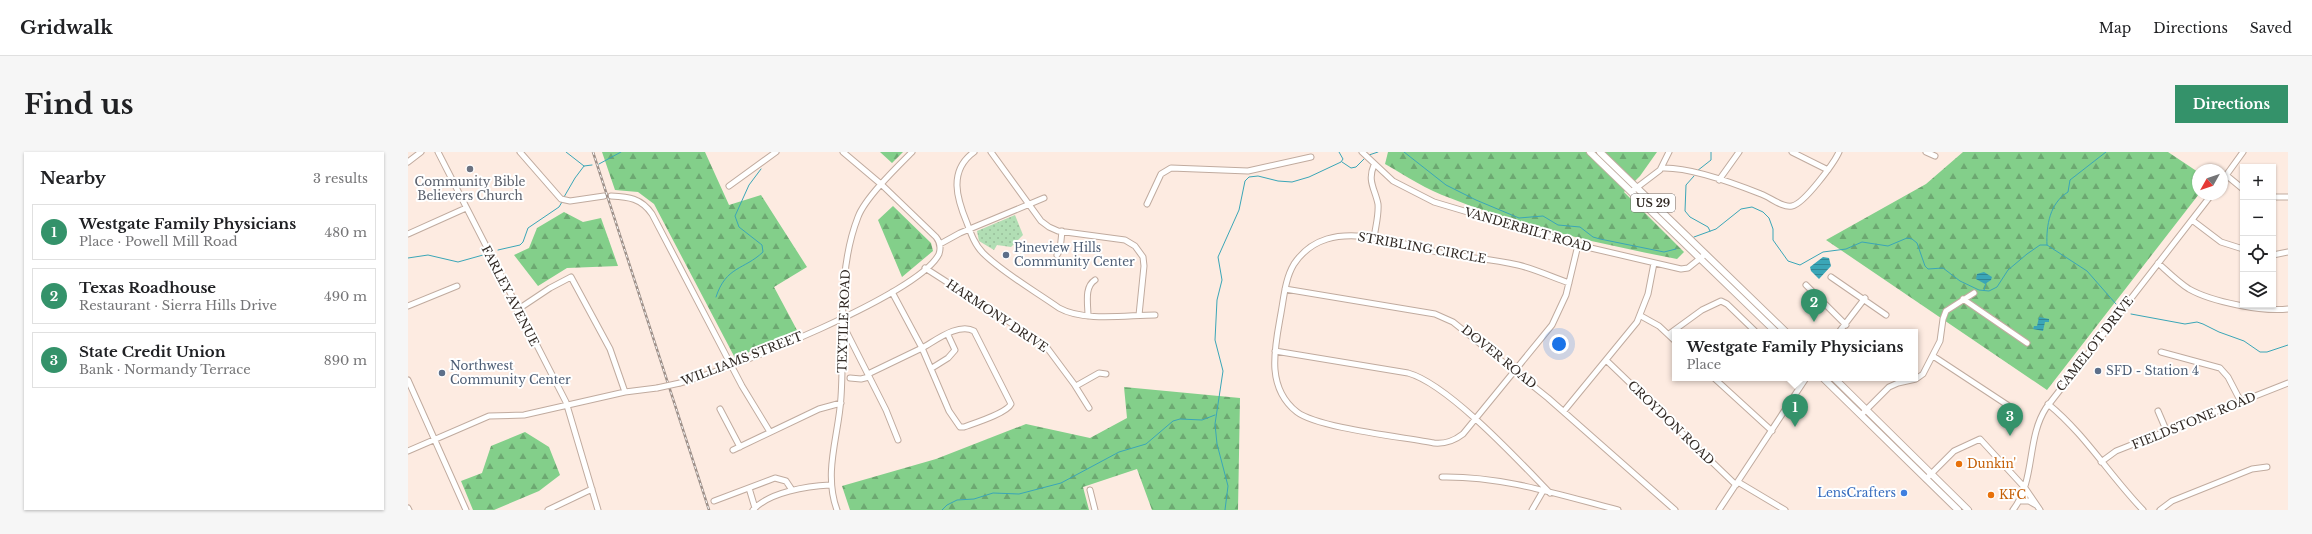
<!DOCTYPE html>
<meta charset="utf-8">
<style>
:root{--surface:#fff;--page:#f6f6f6;--text:#202124;--muted:#757577;--line:#e0e0e0;--accent:#34926a}
body{margin:0;font-family:"Libre Baskerville",serif;background:var(--page);color:var(--text)}
.controls{position:absolute;right:12px;top:12px;display:grid;overflow:hidden;border-radius:0px;box-shadow:0 1px 3px #0004}
.controls button{width:36px;height:36px;display:grid;place-items:center;padding:0;border:0;border-bottom:1px solid var(--line);background:var(--surface);color:var(--text);font:20px sans-serif}
.compass{position:absolute;left:1784px;top:12px;width:36px;height:36px;border-radius:50%;background:var(--surface);box-shadow:0 1px 3px #0004;rotate:230deg}
.you{position:absolute;left:1151px;top:192px;width:14px;height:14px;margin:-10px;border:3px solid #fff;border-radius:50%;background:#1a73e8;box-shadow:0 0 0 6px #1a73e833}
.badge{display:grid;place-items:center;width:26px;height:26px;border-radius:50%;background:var(--accent);color:#fff;font-size:13px;font-weight:700}
.pin{position:absolute;translate:-50% -33px;filter:drop-shadow(0 1px 2px #0008)}
.pin::after{content:'';position:absolute;top:21px;width:14px;height:12px;background:inherit;clip-path:polygon(0 0,100% 0,50% 100%)}
.popup{position:absolute;left:1264px;top:177px;width:246px;height:52px;box-sizing:border-box;display:grid;place-content:center;border-radius:0px;background:var(--surface);filter:drop-shadow(0 1px 3px #0005);font-size:13px;white-space:nowrap;color:var(--muted)}
.popup b{font-size:15px;color:var(--text)}
.popup::after{content:'';position:absolute;left:50%;top:100%;margin-left:-8px;border:8px solid transparent;border-top-color:var(--surface)}
.list{margin:0;padding:0;list-style:none}
h2{display:flex;justify-content:space-between;align-items:center;height:52px;margin:0;padding:0 16px;font-size:17px}
h2 small{font-size:13px;font-weight:400;color:var(--muted)}
.list li{display:grid;grid-template-columns:26px 1fr auto;gap:12px;align-items:center;box-sizing:border-box;height:56px;margin:0 8px 8px;padding:0 8px;border:1px solid var(--line);border-radius:0px}
.list b{display:block;font-size:15px;white-space:nowrap}
.list p{margin:0;font-size:13px;white-space:nowrap;color:var(--muted)}
.list em{font-size:13px;font-style:normal;color:var(--muted)}
.icon{flex:none;width:22px;height:22px;fill:none;stroke:currentColor;stroke-width:2;stroke-linecap:round;stroke-linejoin:round}
.map{position:relative;flex:none;width:1880px;height:358px;overflow:hidden;border-radius:0px}
header{display:flex;align-items:center;gap:24px;box-sizing:border-box;height:56px;padding:0 20px;background:var(--surface);border-bottom:1px solid var(--line)}
header strong{font-size:19px}
nav{display:flex;gap:22px;margin-inline-start:auto;font-size:14px}
.intro{display:flex;align-items:center;justify-content:space-between;box-sizing:border-box;height:96px;padding:0 24px}
h1{margin:0;font-size:28px}
.button{padding:10px 18px;border-radius:0px;background:var(--accent);color:#fff;font-size:14px;font-weight:700}
main{display:flex;gap:24px;padding:0 24px}
aside{flex:1;background:var(--surface);border-radius:0px;box-shadow:0 1px 3px #0004}
.map>svg:first-child{display:block}
.forest{fill:url(#forest-firs)}
.park{fill:url(#park-dots)}
.water{fill:url(#water-rules)}
.lines{fill:none;stroke-linecap:round;stroke-linejoin:round}
.stream{stroke:#3aa6b7;stroke-width:1}
.minor-casing{stroke:#c0ab9f;stroke-width:7}
.major-casing{stroke:#c0ab9f;stroke-width:8}
.minor{stroke:#fff;stroke-width:5}
.major{stroke:#fff;stroke-width:6}
.rail-casing{stroke:#9e9089;stroke-width:2.5}
.rail{stroke:#fff;stroke-width:1;stroke-dasharray:3;stroke-linecap:butt}
.minor-bridge-casing{stroke:#c0ab9f;stroke-width:7;stroke-linecap:butt}
.minor-bridge{stroke:#fff;stroke-width:5}
.worship-dot{fill:#6b7280;stroke:#fff;stroke-width:1.5}
.service-dot{fill:#5c6f8a;stroke:#fff;stroke-width:1.5}
.food-dot{fill:#e8710a;stroke:#fff;stroke-width:1.5}
.shop-dot{fill:#3f7fe0;stroke:#fff;stroke-width:1.5}
.labels{text-anchor:middle;stroke-width:4;stroke-linejoin:round;paint-order:stroke}
.shield{fill:#fff;stroke:#706a66;stroke-width:1}
.shield-label{font-size:11px;font-weight:bold;fill:#322a25}
.worship-label{font-size:12px;fill:#5b616d;stroke:#fff}
.street-label{font-size:12px;fill:#322a25;stroke:#fff}
.service-label{font-size:12px;fill:#4e5e75;stroke:#fff;text-anchor:start}
.food-label{font-size:12px;fill:#c56008;stroke:#fff;text-anchor:start}
.shop-label{font-size:12px;fill:#366cbe;stroke:#fff;text-anchor:end}
</style>
<header>
<strong>Gridwalk</strong>
<nav><a>Map</a><a>Directions</a><a>Saved</a></nav>
</header>
<div class="intro"><h1>Find us</h1><a class="button">Directions</a></div>
<main>
<aside>
<h2>Nearby<small>3 results</small></h2>
<ul class="list">
<li><span class="badge">1</span><div><b>Westgate Family Physicians</b><p>Place · Powell Mill Road</p></div><em>480 m</em></li>
<li><span class="badge">2</span><div><b>Texas Roadhouse</b><p>Restaurant · Sierra Hills Drive</p></div><em>490 m</em></li>
<li><span class="badge">3</span><div><b>State Credit Union</b><p>Bank · Normandy Terrace</p></div><em>890 m</em></li>
</ul>
</aside>
<div class="map">
<svg width="1880" height="358" viewBox="0 0 1880 358">
<defs>
<pattern id="forest-firs" width="22" height="20" patternUnits="userSpaceOnUse"><rect width="22" height="20" fill="#83cf8a"/><path d="M5 1l3.5 6h-7zM16 11l3.5 6h-7z" fill="#6ca871"/></pattern>
<pattern id="park-dots" width="8" height="8" patternUnits="userSpaceOnUse"><rect width="8" height="8" fill="#b1deb4"/><path d="M2 2h.1M6 6h.1" fill="none" stroke="#99bf9b" stroke-width="1.8" stroke-linecap="round"/></pattern>
<pattern id="water-rules" width="6" height="5" patternUnits="userSpaceOnUse"><rect width="6" height="5" fill="#3aa6b7"/><path d="M0 2.5h6" fill="none" stroke="#318795"/></pattern>
</defs>
<rect width="100%" height="100%" fill="#fdebe1"/>
<path class="forest" d="M194,0H297L321,53L353,43L399,115L366,135L390,180L327,206L246,52L230,40L207,38Z
M472,0H495L484,11Z
M980,0H1249L1232,24L1216,40L1276,100L1269,107C1192,92 1115,75 1042,46C1019,38 998,24 977,12Z
M1555,0H1760L1790,20L1791,42L1639,238L1418,88L1518,32Z
M485,54L523,91L525,99L494,125L470,68Z
M156,60L175,70L193,66L210,114L159,116L130,134L106,103L121,96L129,76Z
M716,235L832,246L830,358H744L729,317L675,335L681,358H442L434,334L528,307L618,272L682,286L719,266Z
M117,280L141,295L152,323L131,339L86,358H65L53,329L74,321L83,294Z"/>
<path class="park" d="M607,63L615,83L603,95L589,93L586,98L571,89L569,79Z"/>
<path class="water" d="M1415,105L1421,106L1423,114L1411,127L1403,119L1402,115Z
M1576,120L1584,125L1583,128L1577,132L1568,127L1569,122Z
M1631,165L1641,167V170H1637L1635,179L1625,177L1626,174H1629Z"/>
<g class="lines">
<path class="stream" d="M158,0L176,14
M996,0L1038,33L1068,48L1111,66L1135,64L1150,73L1172,75L1185,85L1192,87L1256,100L1268,97
M961,3L970,0
M934,10L943,16L948,15L956,7
M191,12L213,0
M1289,19L1303,8V0
M1286,24L1278,33L1277,59L1282,65L1300,75L1302,79
M156,45L167,26L176,14L184,13
M1286,85L1308,77L1333,57L1344,55L1355,60L1361,66L1365,77V88L1380,109L1392,113L1415,100L1438,97L1454,90L1480,94L1499,86L1504,87L1509,91L1517,114L1520,117L1535,116L1552,129L1571,138L1581,139L1589,135L1600,118L1619,102L1632,93H1639L1679,119L1708,152
M1639,93C1638,73 1642,51 1660,40L1662,28L1698,0
M90,98L112,93L115,90L120,76L151,55L154,50
M0,106L20,103L50,110L75,103
M1576,138L1578,131
M308,145C318,114 336,118 355,100L354,93L331,75L327,64L341,33L353,17
M1723,162L1777,172L1789,170L1795,172L1811,180L1836,189L1852,200H1859L1880,193
M534,358L539,353L549,348L566,347L585,341L611,342L653,331L711,300L738,292L765,269L772,267L794,268L807,263
M817,358L820,334L809,292L807,272L815,219L807,188L809,148L814,128L810,105L831,58L837,29L841,25L850,24L870,29L884,30L901,25L933,10L935,7L931,0"/>
<defs>
<path id="minor" d="M30,0L158,250L190,358
M112,0L153,47L162,49L196,44
M566,0C540,19 549,47 559,71C563,82 567,93 575,101C595,121 627,139 651,156C676,170 719,163 747,163
M583,0L633,69L641,75L650,79L717,88L727,94L735,105L736,114L731,163
M954,0L985,29L1026,50L1170,93L1273,117L1280,116L1295,104
M1384,0L1420,18
M1518,0L1527,4
M0,10L13,0
M1254,16C1281,15 1328,32 1353,42C1362,45 1374,56 1384,54C1396,52 1426,11 1431,0
M1818,23L1835,37
M1311,28L1331,0
M1814,29L1835,0
M321,34L368,0
M1223,40L1252,18L1261,0
M203,44C221,45 233,46 244,62L334,234L362,280
M1865,45H1880
M739,52L753,22L763,16L840,19L903,5
M1784,68L1813,90L1835,97
M0,82L58,56
M966,87C967,76 971,64 970,52C967,37 959,29 966,13
M532,92L552,81L636,46
M649,103L652,98L654,79
M1865,103L1880,100
M1750,111C1760,120 1770,130 1781,137C1804,150 1855,160 1880,157
M517,116L637,193L666,232L681,256
M1423,125L1478,163
M1161,131C1144,125 1127,117 1110,113C1086,107 1062,106 1038,102C1004,95 953,76 919,87C906,91 894,100 886,112C877,127 876,145 873,161C867,195 857,235 889,260C910,276 995,285 1026,291C1038,292 1046,289 1055,282L1144,173L1158,143L1170,93
M1398,133L1438,173
M877,137L1027,162L1045,170L1140,246L1267,358
M1555,147L1619,191
M0,154L49,134
M109,158L142,136L163,125L202,197L217,240
M680,164C680,152 676,135 687,128
M1233,164L1251,174L1267,189
M436,175L478,258L490,288
M1431,180L1457,146
M1261,182L1294,158L1313,149L1319,152L1348,180
M867,199L1000,221C1040,232 1111,309 1142,341
M1753,200L1812,216L1820,225L1833,250
M1525,204L1607,258
M1198,208L1328,333
M524,216L540,206L547,198L540,183
M460,222L514,196L541,259L552,275H556C567,271 599,261 603,252L566,179C551,170 527,189 514,196L484,140
M442,226L453,227L461,225
M1306,226L1364,279
M0,228L58,358
M272,231C320,218 512,142 531,102C533,96 532,90 528,85L474,33L435,0
M668,234L691,221L698,222
M1640,252C1677,282 1702,324 1735,358
M312,257L332,295
M1156,259L1229,170L1240,142L1246,111
M1750,259L1759,280
M1453,263L1481,235L1490,231L1508,227L1515,222L1532,189L1535,167L1538,159L1566,141
M325,298L411,257L433,251
M0,299L81,264L116,263L217,240L249,236
M1693,310L1708,299L1880,231
M1034,325C1095,324 1152,343 1210,358
M1518,327L1546,299L1572,287L1617,336
M1330,330L1377,358
M341,336L347,356
M1617,336L1632,358
M682,338L687,358
M306,349L367,326L378,329L384,338
M1611,349H1621L1628,353
M0,356L1,358
M140,358L184,337
M345,358C361,340 400,334 422,333
M429,358C415,320 431,283 433,245C437,186 428,121 450,65C457,46 489,15 504,0
M1124,358L1135,339
M1311,358L1398,226
M1605,358C1628,328 1618,287 1638,256L1804,42
M1752,358L1764,349L1844,317L1859,315"/>
<path id="major" d="M1182,0L1368,180
M1192,0L1378,180
M1415,226L1550,358
M1426,226L1560,358"/>
</defs>
<use href="#minor" class="minor-casing"/>
<use href="#major" class="major-casing"/>
<use href="#minor" class="minor"/>
<use href="#major" class="major"/>
<defs>
<path id="rail" d="M185,0L301,358"/>
</defs>
<use href="#rail" class="rail-casing"/>
<use href="#rail" class="rail"/>
<defs>
<path id="minor-bridge" d="M249,236L272,231"/>
</defs>
<use href="#minor-bridge" class="minor-bridge-casing"/>
<use href="#minor-bridge" class="minor-bridge"/>
</g>
<circle class="worship-dot" cx="62" cy="17" r="4"/>
<g class="service-dot">
<circle cx="598" cy="103" r="4"/>
<circle cx="1690" cy="219" r="4"/>
<circle cx="34" cy="221" r="4"/>
</g>
<g class="food-dot">
<circle cx="1551" cy="312" r="4"/>
<circle cx="1583" cy="343" r="4"/>
</g>
<circle class="shop-dot" cx="1496" cy="341" r="4"/>
<g class="labels">
<rect class="shield" x="1223" y="42" width="44" height="18" rx="3"/>
<g class="shield-label">
<text x="1245" y="55">US 29</text>
</g>
<g class="worship-label">
<text x="62" y="34">Community Bible<tspan x="62" dy="14">Believers Church</tspan></text>
</g>
<g class="street-label">
<text transform="translate(1120 78) rotate(16)" y="4">VANDERBILT ROAD</text>
<text transform="translate(1014 96) rotate(10)" y="4">STRIBLING CIRCLE</text>
<text transform="translate(102 144) rotate(63)" y="4">FARLEY AVENUE</text>
<text transform="translate(589 164) rotate(34)" y="4">HARMONY DRIVE</text>
<text transform="translate(436 169) rotate(-88)" y="4">TEXTILE ROAD</text>
<text transform="translate(1687 192) rotate(-52)" y="4">CAMELOT DRIVE</text>
<text transform="translate(1091 205) rotate(39)" y="4">DOVER ROAD</text>
<text transform="translate(334 207) rotate(-21)" y="4">WILLIAMS STREET</text>
<text transform="translate(1786 269) rotate(-22)" y="4">FIELDSTONE ROAD</text>
<text transform="translate(1263 271) rotate(44)" y="4">CROYDON ROAD</text>
</g>
<g class="service-label">
<text x="606" y="100">Pineview Hills<tspan x="606" dy="14">Community Center</tspan></text>
<text x="42" y="218">Northwest<tspan x="42" dy="14">Community Center</tspan></text>
<text x="1698" y="223">SFD - Station 4</text>
</g>
<g class="food-label">
<text x="1559" y="316">Dunkin'</text>
<text x="1591" y="347">KFC</text>
</g>
<g class="shop-label">
<text x="1488" y="345">LensCrafters</text>
</g>
</g>
</svg>
<div class="controls">
<button>+</button>
<button>−</button>
<button><svg class="icon" aria-label="locate" viewBox="0 0 24 24"><circle cx="12" cy="12" r="6"/><path d="M12 2v4M12 18v4M2 12h4M18 12h4"/></svg></button>
<button><svg class="icon" aria-label="layers" viewBox="0 0 24 24"><path d="M12 4l9 5-9 5-9-5zM3 14l9 5 9-5"/></svg></button>
</div>
<svg class="compass" viewBox="-18 -18 36 36"><path d="M0-13l5 13h-10z" fill="#e53935"/><path d="M0 13l5-13h-10z" fill="#757577"/></svg>
<div class="you"></div>
<div class="pin badge" style="left:1387px;top:275px">1</div>
<div class="popup"><b>Westgate Family Physicians</b>Place</div>
<div class="pin badge" style="left:1406px;top:170px">2</div>
<div class="pin badge" style="left:1602px;top:284px">3</div>
</div>
</main>
